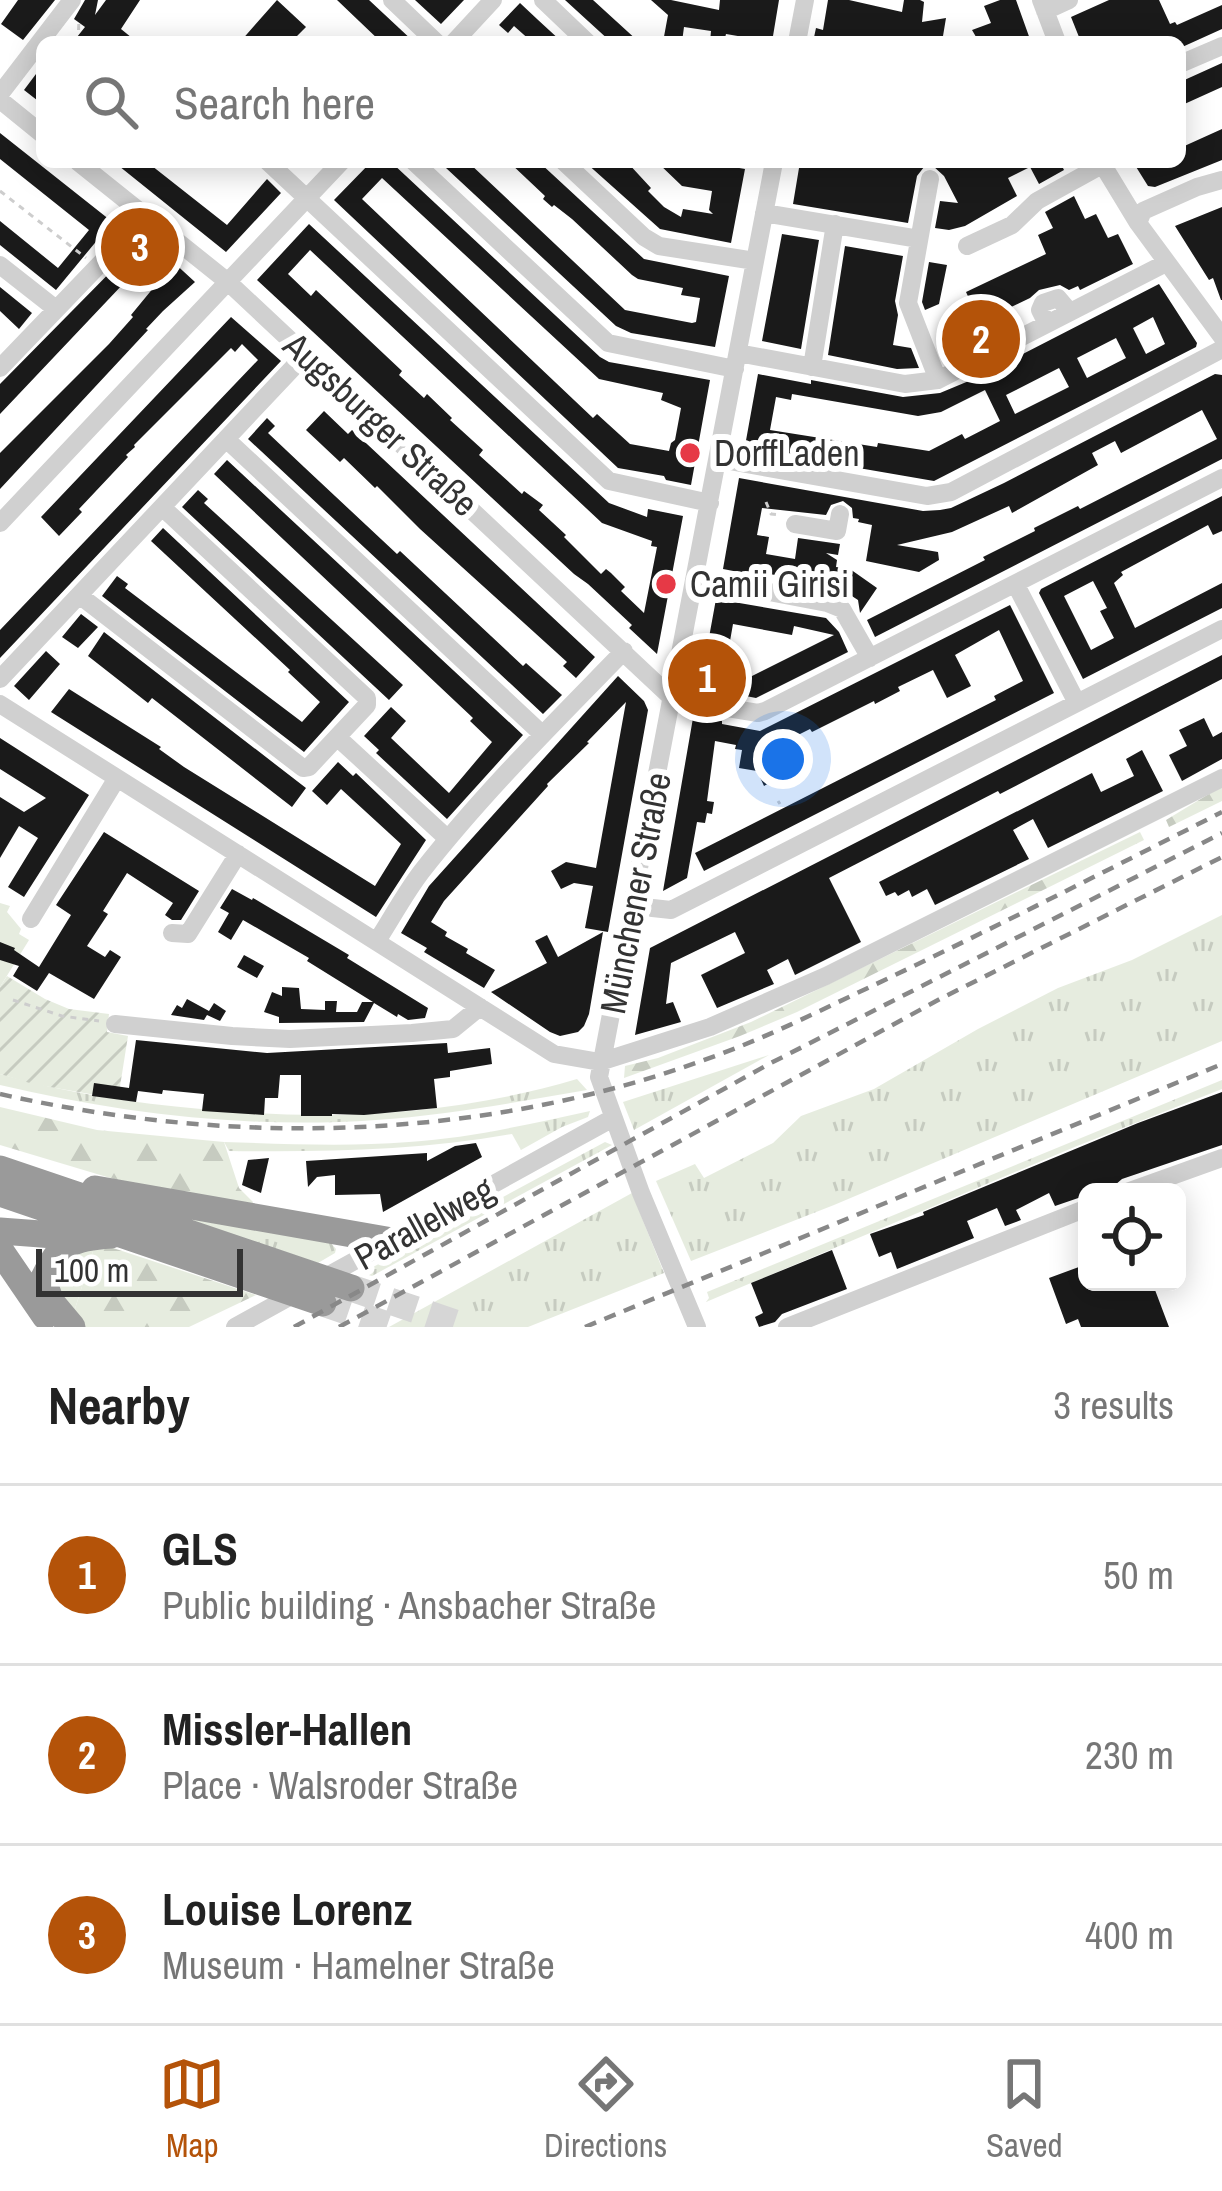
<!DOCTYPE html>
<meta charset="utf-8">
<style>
:root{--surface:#fff;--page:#f2f2f2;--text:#222;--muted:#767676;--line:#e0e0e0;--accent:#b45309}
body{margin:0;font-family:"Archivo Narrow",sans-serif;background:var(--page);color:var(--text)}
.controls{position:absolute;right:36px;bottom:36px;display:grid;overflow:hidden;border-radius:18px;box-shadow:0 6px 30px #0003}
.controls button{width:108px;height:108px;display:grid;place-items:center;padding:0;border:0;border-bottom:3px solid var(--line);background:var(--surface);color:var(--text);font:60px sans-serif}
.scale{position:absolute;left:36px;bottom:30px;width:207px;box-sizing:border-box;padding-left:12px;border:6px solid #333;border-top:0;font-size:33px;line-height:42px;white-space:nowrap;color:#333;-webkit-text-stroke:9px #fff;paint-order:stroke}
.you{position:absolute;left:783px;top:759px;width:42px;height:42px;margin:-30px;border:9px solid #fff;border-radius:50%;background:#1a73e8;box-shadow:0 0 0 18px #1a73e833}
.badge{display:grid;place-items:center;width:78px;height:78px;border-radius:50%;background:var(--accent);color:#fff;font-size:39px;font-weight:700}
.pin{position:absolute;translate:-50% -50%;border:6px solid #fff;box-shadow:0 3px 12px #0006}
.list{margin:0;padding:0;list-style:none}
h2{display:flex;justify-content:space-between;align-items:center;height:156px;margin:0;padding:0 48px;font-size:51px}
h2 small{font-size:39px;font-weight:400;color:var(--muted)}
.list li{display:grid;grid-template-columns:78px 1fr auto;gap:36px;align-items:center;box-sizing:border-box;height:180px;padding:0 48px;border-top:3px solid var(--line)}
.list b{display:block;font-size:45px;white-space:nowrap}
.list p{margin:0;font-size:39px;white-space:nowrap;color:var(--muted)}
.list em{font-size:39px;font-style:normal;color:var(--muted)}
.icon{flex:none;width:66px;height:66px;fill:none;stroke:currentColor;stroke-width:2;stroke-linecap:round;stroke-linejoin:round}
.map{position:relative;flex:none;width:1222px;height:1327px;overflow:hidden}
.search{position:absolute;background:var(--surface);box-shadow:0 6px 30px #0003;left:36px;right:36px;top:36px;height:132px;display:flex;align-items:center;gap:30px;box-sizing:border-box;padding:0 42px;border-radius:18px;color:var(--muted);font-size:45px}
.sheet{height:696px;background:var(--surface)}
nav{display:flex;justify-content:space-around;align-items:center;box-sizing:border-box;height:168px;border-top:3px solid var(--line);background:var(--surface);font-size:33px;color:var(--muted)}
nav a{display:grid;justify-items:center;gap:6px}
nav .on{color:var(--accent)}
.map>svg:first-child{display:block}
.grass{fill:url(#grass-tufts)}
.forest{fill:url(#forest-firs)}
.garden{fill:url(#garden-furrows)}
.pitch{fill:#e6ecdf}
.building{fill:#1a1a1a;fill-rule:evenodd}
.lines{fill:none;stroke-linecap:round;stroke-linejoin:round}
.highway-tunnel{stroke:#d6d6d6;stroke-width:27;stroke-dasharray:27 14;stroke-linecap:butt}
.path{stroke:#cdcdcd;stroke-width:3;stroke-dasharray:6 6;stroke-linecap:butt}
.minor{stroke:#d0d0d0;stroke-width:18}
.highway{stroke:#9a9a9a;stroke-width:27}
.rail{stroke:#888;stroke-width:4.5;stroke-dasharray:12 9;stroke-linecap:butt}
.poi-dot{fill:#e63946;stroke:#fff;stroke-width:4.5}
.labels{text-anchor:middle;stroke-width:12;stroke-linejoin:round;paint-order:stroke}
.street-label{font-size:36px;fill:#333;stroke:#fff}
.poi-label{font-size:36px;fill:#333;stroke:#fff;text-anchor:start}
</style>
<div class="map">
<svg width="1222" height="1327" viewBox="0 0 1222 1327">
<defs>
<pattern id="grass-tufts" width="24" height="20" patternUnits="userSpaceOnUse" patternTransform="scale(3)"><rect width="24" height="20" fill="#e6ecdf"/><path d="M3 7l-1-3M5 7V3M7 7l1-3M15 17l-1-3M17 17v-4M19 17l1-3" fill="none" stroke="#c6cbc0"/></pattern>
<pattern id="forest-firs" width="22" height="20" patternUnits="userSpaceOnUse" patternTransform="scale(3)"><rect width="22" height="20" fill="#e6ecdf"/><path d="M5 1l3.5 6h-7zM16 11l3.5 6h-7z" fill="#c6cbc0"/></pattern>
<pattern id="garden-furrows" width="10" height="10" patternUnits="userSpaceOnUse" patternTransform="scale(3)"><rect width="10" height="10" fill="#e6ecdf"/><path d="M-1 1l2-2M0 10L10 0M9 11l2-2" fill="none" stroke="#c6cbc0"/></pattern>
</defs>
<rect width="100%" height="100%" fill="#fff"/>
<path class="grass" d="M1222,915V1041L834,1205L691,1261L656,1181L695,1164L704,1178L773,1143L801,1116L874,1089L978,1029L1058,988L1132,960Z
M769,1055L634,1130L623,1102Z
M0,1074C66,1093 133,1103 201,1109C330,1121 452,1116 577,1079L587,1090C517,1102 447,1115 376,1120C251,1129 122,1114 0,1085Z
M1222,1080V1089L1077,1146L706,1302L709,1298L707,1292Z
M590,1111L588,1117L562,1127L521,1150L512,1134C418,1151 324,1152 229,1151L224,1142C286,1144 347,1147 409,1142C470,1138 530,1124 590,1111Z
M605,1142L612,1145L372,1276L362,1273Z
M632,1193L664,1273L528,1327H389Z
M149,1202L330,1242L336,1249L335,1253L318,1263L203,1225Z
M94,1248L74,1312V1322L54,1277L72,1252Z"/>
<path class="forest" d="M1222,786V801L1169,827L1166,820Z
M1140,832L1144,840L797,1012L740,1036L624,1078L625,1066L658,1058L751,1022Z
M0,1107L97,1130L224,1142L239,1188L253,1202L251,1208L127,1183L0,1145Z
M94,1248H113L256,1295L189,1327H80L74,1312Z"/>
<path class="garden" d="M7,976L45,999L69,1009L109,1014L107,1032L128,1036L118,1099L33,1084L0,1074V987Z"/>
<path class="pitch" d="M0,903L10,906L7,912L21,929L19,934L29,940L0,987Z"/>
<path class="building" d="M18,0H55L23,40L1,24Z
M85,0H98L95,15L106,0H140L121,29L137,42H73L85,27L74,19Z
M277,0L306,27L291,42H240Z
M337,0H369L414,42H381Z
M415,0H464L441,24Z
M565,0H593L639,42H611Z
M651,0H671L719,10L720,0H779L772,42L726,34L724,42H710L711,31L684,27L682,42H663L668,15Z
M828,0H849L902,12L904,0H920L924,2L922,22L946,18L942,42H813L816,28L823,30Z
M1000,0H1016L1031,42H979L972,30L991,23L984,6Z
M1109,0H1159L1170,24L1175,22L1177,25L1222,5V29L1180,48V42H1081L1071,17Z
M520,3L537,19L562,42H532L514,26L508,33L499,25Z
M1222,63V87L1180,106V82Z
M42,66V104L24,90Z
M1222,129V160L1155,187L1148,186L1133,162H1180V148Z
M0,133L115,224L102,240L99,238L56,290L0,245V221L58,268L89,230L0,159Z
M114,162H147L227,225L267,179L281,193L226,252Z
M371,162H391L600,357L609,362L710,380L691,485L666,480L664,476L618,468L334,200ZM382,178L599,379L663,393L661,400L681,408L675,440L671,443L669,451L630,444L597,414L593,418L362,199Z
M451,162H468L625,310L692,323L696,322L700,298L681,295L683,288L638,279L632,275L572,219L554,205L552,207L543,199L545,196L509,162H539L644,259L729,276L715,347L631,333L616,326L446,168Z
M585,162H627L651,188L648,191L664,207L681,217L683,209L713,214L709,210L712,191L682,186L657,162H705L745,169L731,243L660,229Z
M800,162H1060L1064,170L1039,184L1030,167L1008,178L1017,196L965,226L949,230L935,228L940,201L958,203L944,176L933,166L924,167L917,176L908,223L793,204Z
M1074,196L1085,219L1096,214L1108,238L1118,234L1133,264L1080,290L1078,286L1069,290L1060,285L1039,290L1030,298L980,322L966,292L1046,254L1038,235L1053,228L1045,212Z
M1222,207V300H1221L1213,278L1209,280L1175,226Z
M309,224L609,503L647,517L648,509L683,516L657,654L629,628L632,625L588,584L574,574L257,280ZM310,250L602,523L652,541L651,546L657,547L644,613L621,591L625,587L611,573L606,569L601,574L564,537L566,535L539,510L543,505L524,491L522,494L479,455L483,450L450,420L452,418L427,394L424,398L399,375L402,371L316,290L311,296L288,274Z
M782,234L819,240L801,349L762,341Z
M140,242L168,264L171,260L195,282L163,311L146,329L148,330L0,489V453L109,344L133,317L131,315L159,281L142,264L0,414V384Z
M845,246L903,256L895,301L898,315L893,345L911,348L919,368L897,369L828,355Z
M929,262L947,265L939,304L925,310L922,302Z
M1159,284L1197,343L1196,347L934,481L847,466L848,463L745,446L758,374L811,384V380L903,397L940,393L976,378ZM1153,317L1165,344L1146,354L1133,328ZM1116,338L1126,358L1087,378L1077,358ZM1059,368L1069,387L1015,414L1006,395ZM985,390L1000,421L965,439L962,434L929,451L878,443L877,447L770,430L776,397L791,400L792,394L918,416L941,412Z
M0,287L32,313L19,329L0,311Z
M231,317L281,361L0,658V630L258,360L242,344L235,352L231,348L134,445L135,447L126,455L128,457L79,509L82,512L59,536L41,517Z
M1215,374L1222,375V459L875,637L867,620L985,560L983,557L1035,531L1034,528L1078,506L1080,509L1217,439L1202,410L1121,453L1115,441L1092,453L1098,465L1012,513L1009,506L952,532L897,545L938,552L939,560L919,572L866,561L872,525L858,522L859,519L853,518L852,508L843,501L831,505L826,515L762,508L757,535L769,537L766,554L795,559L798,538L840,544L838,555L826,553L837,560L836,567L850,569L877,588L860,613L858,600L838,587L754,571V575L723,569L739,478L923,511L940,510L951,508L1004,483Z
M324,411L348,434L352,430L595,657L576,678L563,666L567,662L420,529L377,486L375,488L344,458L340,462L306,430Z
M267,418L275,426L268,433L304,467L397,554L400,551L523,666L526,663L562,695L543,714L248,439Z
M227,460L523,735L447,819L376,753L379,750L364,736L391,707L406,721L391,738L449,793L492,742L470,721L473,718L214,474Z
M198,490L208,499L204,503L403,685L389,700L182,507Z
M1222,496V531L1213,535L1208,525L1121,572L1123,575L1114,583L1135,628L1222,583V608L1083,679L1039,593L1041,589ZM1093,581L1107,608L1100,611L1114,638L1091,650L1064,596Z
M163,528L349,702L304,752L102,596L117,576L128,584L125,588L302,722L320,702L288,672L290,670L151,541Z
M716,599L826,618L839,632L848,652L756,698L700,687ZM733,624L792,635L794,626L834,635L746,679L724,675Z
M1010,605L1054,693L704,871L695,853L996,700L994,696L1023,681L999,630L955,655L971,686L947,698L933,670L898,687L900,691L875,704L874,701L812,732L810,729L790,739L796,751L768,765L776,779L764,786L757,771L739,768L742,750L735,749L736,745L715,741L707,801L714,802L712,814L707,813L705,823L697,822L687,878L663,891L693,718L722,721V724L760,731Z
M81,614L98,627L78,648L62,637Z
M104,632L306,788L292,807L152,698L148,703L88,656Z
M46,651L60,664L29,700L14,686Z
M1222,655V679L1000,794L998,791L829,878L861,942L795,975L788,959L767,970L774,984L717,1008L701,975L745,953L735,932L671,963L666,1004L673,1002L681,1022L635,1035L650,948Z
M618,676L644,701L648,710L608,932L585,928L593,886L574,883L561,889L551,871L566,862L596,868L626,702L587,742L589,743L547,784L548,786L444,901L431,922L447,932L445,936L468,949L466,953L495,970L484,988L424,952L427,948L401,933L429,886Z
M69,689L161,747L159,749L184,767L375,886L401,844L341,789L327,805L312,791L338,762L353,776L356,773L426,840L376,917L51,712Z
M1204,718L1213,737L1222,732V759L1182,781L1169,755L1187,746L1179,730Z
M0,738L89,795L24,897L8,887L38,838L19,826L0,858V797L24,812L46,798L0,769Z
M1142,750L1163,791L1048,848L1033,819L1013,830L1029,859L935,905L927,889L912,897L909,890L898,896L895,892L886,896L879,882L1092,773L1101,792L1134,776L1126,759Z
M104,832L199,891L181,920H172L165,915L173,903L127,873L103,911L108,914L87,946L105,957L110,950L121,957L94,999L49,973L37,991L13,976L19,966L0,960V942L15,948L14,950L39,967L71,915L56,905Z
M232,889L252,900L253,898L349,955L347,958L428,1008L425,1018L408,1020L398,1014L397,1017L374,1003L364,1022L279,1023V1017L264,1012L272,992L282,996V987L299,988L301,1009L325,1010V1001H337L336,1012H357L362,1002H373L307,961L309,958L243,920L231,940L218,932L229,913L220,908Z
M603,932L589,1014L584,1026L578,1032L560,1036L550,1032L491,992L547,963L535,941L547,935L558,957Z
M244,955L264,966L257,978L237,967Z
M187,999L209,1011L214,1003L226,1011L220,1021L207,1015L204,1020L171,1015L177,1005L182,1008Z
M136,1040L267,1053L447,1043L448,1053L490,1048L492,1064L450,1071V1077L434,1079L437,1108L364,1115L332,1114V1116H301V1075H280L278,1098H265L264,1115L202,1111L204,1094L163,1090L162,1094L138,1091L136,1102L92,1096L94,1083L129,1088Z
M1222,1092V1145L1122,1179L1115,1185L1099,1192H1087V1195L1055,1206L1049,1193L1016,1210L1021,1220L1005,1226L997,1208L967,1221L974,1238L897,1269L891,1252L879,1257L870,1234L924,1215L923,1212L1138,1123Z
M476,1143L482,1157L383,1212L380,1194L335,1195V1175L317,1177L308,1187L306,1161L427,1153V1161L455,1146Z
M269,1158L261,1193L242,1185L248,1160Z
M832,1250L847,1289L782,1314L775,1322L759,1327L755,1317L763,1313L751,1283Z
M1087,1264V1282H1152L1169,1327H1081L1078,1319L1066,1324L1049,1278Z"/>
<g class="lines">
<path class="highway-tunnel" d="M351,1288L467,1327
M323,1303L393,1327"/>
<path class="path" d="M78,42L79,20
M0,191L86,258
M766,502L771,514L780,515
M778,801L780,804
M13,1000L62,1016L99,1021"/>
<path class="minor" d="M392,0L436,42
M543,0L587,42
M1041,0L1057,42
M1045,11L1069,0
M454,42L493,0
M797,42L805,0
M1180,64L1222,46
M0,94L72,0
M0,100L42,134
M78,162L228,282L673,699
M268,162L609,481L710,503
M414,162L608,343L735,369
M564,162L644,237L659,246L755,261
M1101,162L1138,223L1222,337
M930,179L908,303L938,380
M764,213L919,239
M1138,223L1143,211L1197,187L1222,180
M967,246L1012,225L1037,201L1102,165
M0,265L56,309
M1047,324L1040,310L1043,303L1058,298L1069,311
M738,353L905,384L938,380L1166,263
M812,367L835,224
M0,368L146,216
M226,439L542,734
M718,459L927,496L951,492L1222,349
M0,523L341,162
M795,524L837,531L840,514
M695,578L827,603L842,609L870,658
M1016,585L1077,703
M79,595L303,768L309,767L367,705V698L162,507
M0,679L306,354
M673,699L758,713L765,711L1222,478
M0,704L554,1054L600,1062L710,1027L826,976L1222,778
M337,737L448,839
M634,906L671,910L1222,629
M31,919L117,778
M172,933L188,934L238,854
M377,941C392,918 405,893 422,871C483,793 555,722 624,651
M115,1024L232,1036L290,1039L412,1033L453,1029L480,1007
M1127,1192L1222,1158
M235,1327L613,1118
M697,1327L641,1193L599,1077L774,162
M787,1327L1087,1208"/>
<path class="highway" d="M0,1169L351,1288
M95,1189L392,1241
M0,1193L323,1303
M0,1231L81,1237
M0,1250L45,1316
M72,1327L51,1302L43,1280C61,1242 70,1238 111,1235"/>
<path class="rail" d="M0,1094C240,1148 492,1141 723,1053C774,1034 823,1009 872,986C990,930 1106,871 1222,812
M294,1327L769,1064L1222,833
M339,1327L940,999L1222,857
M585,1327L1222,1064"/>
</g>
<g class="poi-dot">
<circle cx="690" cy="453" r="12"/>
<circle cx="666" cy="584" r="12"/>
</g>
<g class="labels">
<g class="street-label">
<text transform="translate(381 424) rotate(43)" y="13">Augsburger Straße</text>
<text transform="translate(635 893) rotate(-79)" y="13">Münchener Straße</text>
<text transform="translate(424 1223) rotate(-29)" y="13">Parallelweg</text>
</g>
<g class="poi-label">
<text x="714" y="466">DorffLaden</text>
<text x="690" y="597">Camii Girisi</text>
</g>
</g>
</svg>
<div class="controls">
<button><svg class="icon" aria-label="locate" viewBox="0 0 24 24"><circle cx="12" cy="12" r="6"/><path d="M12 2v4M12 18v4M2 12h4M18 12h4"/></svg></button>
</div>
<div class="scale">100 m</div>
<div class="you"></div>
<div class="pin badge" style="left:707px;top:678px">1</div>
<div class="pin badge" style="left:981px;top:339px">2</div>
<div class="pin badge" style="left:140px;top:247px">3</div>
<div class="search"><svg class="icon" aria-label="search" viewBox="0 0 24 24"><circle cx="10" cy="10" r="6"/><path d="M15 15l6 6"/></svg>Search here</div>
</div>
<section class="sheet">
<h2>Nearby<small>3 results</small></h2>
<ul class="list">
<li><span class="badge">1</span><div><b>GLS</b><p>Public building · Ansbacher Straße</p></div><em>50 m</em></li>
<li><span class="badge">2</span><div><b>Missler-Hallen</b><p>Place · Walsroder Straße</p></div><em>230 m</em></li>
<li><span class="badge">3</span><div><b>Louise Lorenz</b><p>Museum · Hamelner Straße</p></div><em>400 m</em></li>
</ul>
</section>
<nav>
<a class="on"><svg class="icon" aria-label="map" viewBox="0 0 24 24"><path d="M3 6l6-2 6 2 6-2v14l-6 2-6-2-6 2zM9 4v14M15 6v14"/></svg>Map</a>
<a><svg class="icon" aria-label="directions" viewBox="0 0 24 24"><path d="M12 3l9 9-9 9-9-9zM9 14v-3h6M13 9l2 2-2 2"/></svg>Directions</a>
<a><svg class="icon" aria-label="saved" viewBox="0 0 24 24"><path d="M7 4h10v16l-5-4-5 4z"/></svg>Saved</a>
</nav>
